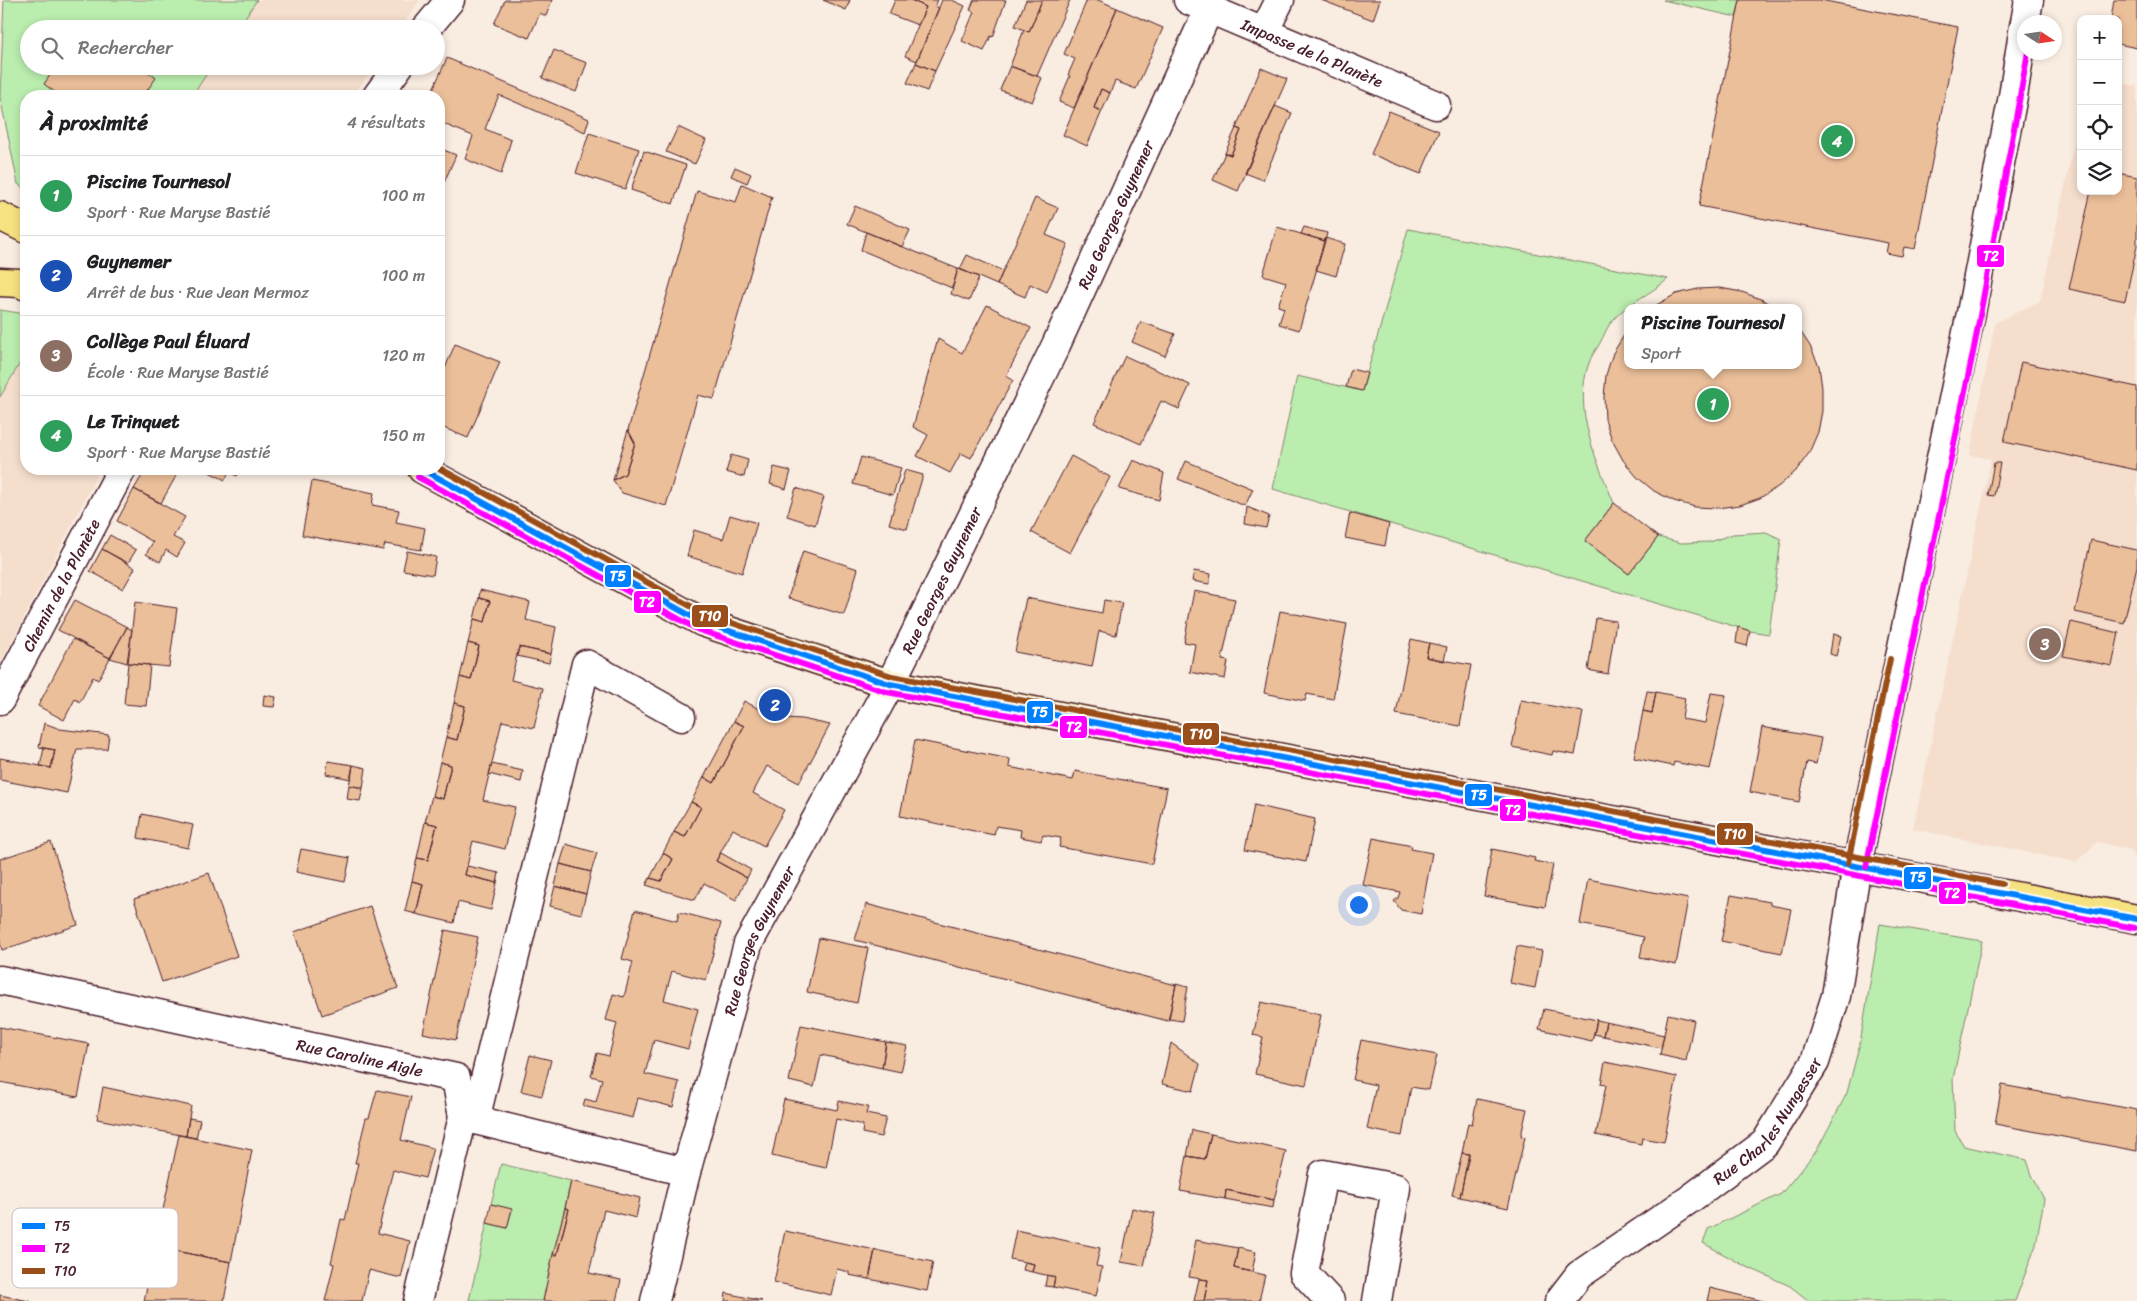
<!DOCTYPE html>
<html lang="fr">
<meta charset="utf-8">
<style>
:root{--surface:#fff;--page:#f6f6f6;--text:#202124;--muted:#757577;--line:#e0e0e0;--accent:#b45309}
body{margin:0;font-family:Sriracha,sans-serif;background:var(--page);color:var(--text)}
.controls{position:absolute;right:15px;top:15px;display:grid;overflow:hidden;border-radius:10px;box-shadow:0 2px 8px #0003}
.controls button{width:45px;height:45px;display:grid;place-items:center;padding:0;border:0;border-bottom:1px solid var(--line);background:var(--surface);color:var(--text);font:25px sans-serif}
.compass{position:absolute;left:2017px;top:15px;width:45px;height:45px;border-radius:50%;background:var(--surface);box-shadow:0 2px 8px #0003;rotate:102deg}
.you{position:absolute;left:1358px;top:904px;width:18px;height:18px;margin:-12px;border:4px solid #fff;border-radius:50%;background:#1a73e8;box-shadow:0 0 0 8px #1a73e833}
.badge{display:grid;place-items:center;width:32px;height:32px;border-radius:50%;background:var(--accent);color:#fff;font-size:16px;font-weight:700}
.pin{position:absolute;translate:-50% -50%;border:2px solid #fff;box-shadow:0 1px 5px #0006}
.popup{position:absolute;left:1624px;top:304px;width:178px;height:65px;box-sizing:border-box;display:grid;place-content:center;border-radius:10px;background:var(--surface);filter:drop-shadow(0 1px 4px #0005);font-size:16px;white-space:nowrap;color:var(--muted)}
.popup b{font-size:19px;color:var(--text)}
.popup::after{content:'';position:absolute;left:50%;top:100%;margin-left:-10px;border:10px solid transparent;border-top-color:var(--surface)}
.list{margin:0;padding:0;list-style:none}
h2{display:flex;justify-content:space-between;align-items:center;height:65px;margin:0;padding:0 20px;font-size:21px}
h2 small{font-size:16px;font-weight:400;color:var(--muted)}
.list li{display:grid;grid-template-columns:32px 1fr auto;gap:15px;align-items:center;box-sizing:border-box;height:80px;padding:0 20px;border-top:1px solid var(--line)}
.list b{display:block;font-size:19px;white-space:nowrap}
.list p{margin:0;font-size:16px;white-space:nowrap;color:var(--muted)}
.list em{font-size:16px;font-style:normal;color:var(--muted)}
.icon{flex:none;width:28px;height:28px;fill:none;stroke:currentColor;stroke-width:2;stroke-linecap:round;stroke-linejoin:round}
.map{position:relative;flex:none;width:2137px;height:1301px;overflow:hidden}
.search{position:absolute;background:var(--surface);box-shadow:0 2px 8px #0003;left:20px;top:20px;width:425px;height:55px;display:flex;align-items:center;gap:12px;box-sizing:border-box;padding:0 18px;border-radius:28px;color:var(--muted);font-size:19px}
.panel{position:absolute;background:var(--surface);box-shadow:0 2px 8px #0003;left:20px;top:90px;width:425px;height:385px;border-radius:20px}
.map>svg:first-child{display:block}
.built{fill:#f5decc}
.green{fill:#baedae;stroke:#82866c}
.building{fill:#ebbf9a;stroke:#4a1f2b}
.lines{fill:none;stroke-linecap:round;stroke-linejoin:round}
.minor-casing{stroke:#4a1f2b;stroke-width:31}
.major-casing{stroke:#4a1f2b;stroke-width:31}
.minor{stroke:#fff;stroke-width:28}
.major{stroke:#f6e281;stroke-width:28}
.bus-1-casing{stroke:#fff;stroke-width:10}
.bus-2-casing{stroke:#fff;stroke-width:10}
.bus-3-casing{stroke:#fff;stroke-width:10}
.bus-1{stroke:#0080ff;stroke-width:6}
.bus-2{stroke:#f0f;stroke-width:6}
.bus-3{stroke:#9a4e19;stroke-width:6}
.labels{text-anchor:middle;stroke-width:5;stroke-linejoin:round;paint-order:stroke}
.street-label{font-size:16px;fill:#4a1f2b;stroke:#fff}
.key{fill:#fff;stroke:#c9bcbf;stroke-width:1}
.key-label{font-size:14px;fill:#4a1f2b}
.line-badge{stroke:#fff;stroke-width:2}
.badge-label{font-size:14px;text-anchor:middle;font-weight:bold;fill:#fff}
</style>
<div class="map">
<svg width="2137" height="1301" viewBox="0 0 2137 1301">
<rect width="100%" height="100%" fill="#f9ece1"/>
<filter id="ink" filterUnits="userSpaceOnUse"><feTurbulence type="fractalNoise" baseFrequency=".02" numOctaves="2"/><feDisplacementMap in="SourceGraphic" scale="10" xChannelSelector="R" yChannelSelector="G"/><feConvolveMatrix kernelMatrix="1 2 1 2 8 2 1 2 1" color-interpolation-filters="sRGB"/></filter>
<g filter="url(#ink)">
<path class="built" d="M257,0H420L400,29H237Z
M212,66H374L353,96H192Z
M2118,83L2137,86V861L2132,850L2097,842L2076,862L1913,829L1991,459L1970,455L1995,323L2040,301L2081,112V191H2118Z
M26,353V469H100L0,665V397Z"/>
<path class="green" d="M4,0H257L237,29H29V66H212L192,96H26V190L18,184L0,97Z
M1663,0H1740L1736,17Z
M1408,229L1668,279C1651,294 1627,303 1613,320C1607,326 1604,336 1600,343C1596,350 1591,356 1589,363C1572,409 1597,462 1614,503L1585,541L1629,574L1658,537L1681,543L1710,542L1733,534L1766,532L1781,539L1769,634L1750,631L1273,489L1297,376L1362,391Z
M0,310L26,314V353L0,397Z
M1880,924L1982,941L1953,1079L1955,1131L1964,1146L2027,1160L2032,1175L2044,1199L2036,1245L2015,1301H1809L1790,1286L1745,1266L1703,1243L1708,1229L1781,1194L1817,1150L1847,1093L1860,1043Z
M501,1164L571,1181L543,1301L469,1300L487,1223L507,1228L512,1210L491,1204Z"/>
<path class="building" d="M505,0H552L546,16L540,13L529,38L494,24Z
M823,0H850L846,10Z
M895,0H911L926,7L918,25L889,14Z
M911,0H938L935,6L939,8L917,61L905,56L926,7Z
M942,0H952L965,6L935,71L916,63Z
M974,0H1006L993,37L991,36L984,51L962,41L974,12L970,10Z
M1026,0H1042L1029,32L1015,26Z
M1042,0H1070L1037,76L1010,66L1024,30L1029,32Z
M1087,0H1098L1117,8L1074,108L1059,102L1070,76L1068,75L1075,59L1064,54Z
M1321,0H1380L1373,20Z
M1740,0H1820L1958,27L1915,249L1904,247L1902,256L1886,253L1888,243L1699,206Z
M2114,0H2137V48L2118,44V19H2111Z
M1117,8L1163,28L1136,89L1115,81L1110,93L1101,89L1094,108L1102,111L1087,146L1063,135Z
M86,22L94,29H81Z
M554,50L587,63L576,92L542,78Z
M447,58L589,119L585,132L499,95L485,129L511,140L501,174L465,159L473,136L439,122V96H430Z
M916,63L935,71L927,91L907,83Z
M56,66H141L156,78L143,96H60L44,84Z
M1010,66L1042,78L1032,102L1000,90Z
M1261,68L1287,79L1238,191L1213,180L1225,153L1231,155L1241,130L1236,128Z
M1101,89L1110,93L1102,111L1094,108Z
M1275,106L1292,113L1263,180L1245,173Z
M1389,111L1439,131L1421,174L1371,154Z
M678,127L706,140L695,164L666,152Z
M1236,128L1241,130L1231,155L1225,153Z
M589,133L639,149L625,189L576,173Z
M439,148L456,155L439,194Z
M644,151L686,165L673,204L631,190Z
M735,167L751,174L747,183L731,176Z
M2118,173L2137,177V246L2125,301L2069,289L2091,191H2118Z
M742,184L772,197L714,399L698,395L666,506L622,493L613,480L625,474L635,443L628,430L697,191L736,202Z
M1035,198L1058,208L1046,235L1068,244L1047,292L1030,284L1025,297L997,285Z
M855,206L910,230L902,247L847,224Z
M1277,227L1325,241L1299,330L1279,324L1284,308L1278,306L1286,282L1263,275Z
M1304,227L1327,233L1325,241L1301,234Z
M866,232L958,269L952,288L861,250Z
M1325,238L1345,244L1336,276L1316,270Z
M967,255L1003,271L997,285L960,269Z
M958,269L979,277L969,301L951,294Z
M1720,288L1742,292L1763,300L1775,308H1651L1676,294L1698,289Z
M987,305L1031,328L1006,376L1013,380L971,458L961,453L950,473L917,456L928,435L913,427L938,339L962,353Z
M1141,322L1175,334L1165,356L1132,342Z
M1798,328L1810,346L1819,366L1822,388V411L1818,432L1809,453L1796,471L1779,486L1760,498L1740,505L1717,508L1695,507L1674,501L1654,491L1637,477L1623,460L1612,440L1605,419L1604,397L1606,375L1613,353L1628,329V365H1798Z
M455,344L500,362L468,438L439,426V383Z
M1125,356L1190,385L1179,409L1161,401L1141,444L1094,423Z
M2021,362L2137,387V470L2004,442Z
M1351,369L1367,373L1362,391L1346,387Z
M628,430L635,443L625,474L613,480Z
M731,455L748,460L744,477L726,472Z
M1071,456L1110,477L1070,553L1031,532Z
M861,457L901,468L893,495L853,484Z
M1133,460L1164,473L1159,500L1119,489Z
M1186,461L1253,489L1245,506L1178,479Z
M1994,463H2000L1994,496L1988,495Z
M774,467L791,471L786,489L770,484Z
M146,469H180L161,503L134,489Z
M208,469H240L237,476L229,472L225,480L207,471Z
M905,470L923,475L907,529L889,524Z
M312,481L374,493L372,505L399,510L396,522L425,528L421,550L385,544L383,550L302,535Z
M796,488L824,497L815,525L787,516Z
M134,489L185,517L173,537L185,543L177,557L166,550L160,562L146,554L153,542L117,521Z
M1614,503L1658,537L1629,574L1585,541Z
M1247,507L1269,516L1266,528L1245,524Z
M1350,513L1389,524L1385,546L1345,538Z
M730,515L757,523L742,573L687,556L694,530L723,539Z
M110,535L136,550L128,563L102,549Z
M2091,540L2137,550V566L2124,623L2075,612Z
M102,549L135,568L123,589L90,571Z
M407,551L436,557L433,575L403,570Z
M803,551L858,569L844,615L788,598Z
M1194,571L1211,574L1209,584L1192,581Z
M480,590L530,602L526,620L556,627L551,654L519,647L511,680L543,688L534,728L502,721L483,800L515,807L505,849L473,841L467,866L465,875L497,883L491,910L458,902L454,923L416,914L423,884L412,881L417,858L428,860L437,825L425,822L432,796L443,799L451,765L440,762L446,737L457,740L465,706L454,703L460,677L471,680L479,646L468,643L474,619L485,622L490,601L479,598Z
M1194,591L1235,599L1222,660L1228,661L1225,679L1190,672L1195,644L1184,642Z
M479,598L490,601L485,622L474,619Z
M1026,598L1102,613L1104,600L1122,603L1116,635L1099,631L1092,667L1015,652Z
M75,600L127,627L110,658L58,630Z
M135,602L177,608L169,667L128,663Z
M1280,611L1347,624L1333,699L1307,694L1305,701L1264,693Z
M1596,618L1616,621L1608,674L1588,670Z
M2071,622L2119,633L2112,666L2063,656Z
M127,627L132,630L127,663L110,658Z
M1738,627L1750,631L1747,646L1736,643Z
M1833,634L1841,636L1836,656L1830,654Z
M73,639L110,658L98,680L93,677L80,702L75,699L64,720L38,706Z
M1411,639L1429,643L1426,657L1471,665L1460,726L1396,714Z
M468,643L479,646L471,680L460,677Z
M1429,643L1447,647L1444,661L1426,657Z
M519,647L551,654L549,663L517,656Z
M128,663L150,665L146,706L124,704Z
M1647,691L1656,692L1652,713L1643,711Z
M1656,692L1685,698L1682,719L1705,723L1711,693L1726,695L1710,769L1674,762L1673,766L1634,758L1643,711L1652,713Z
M264,695L276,697L274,707L263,706Z
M1521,700L1583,712L1575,755L1553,751L1552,755L1512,747Z
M744,701L783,722L786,718L802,719L830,725L799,783L767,766L753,793L784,810L764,846L733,829L716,861L747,878L736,900L704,883L695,900L646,885L650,878L661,881L673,859L663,853L674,832L685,837L701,807L691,802L704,777L714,783L744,726L734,721Z
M454,703L465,706L457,740L446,737Z
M734,721L744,726L714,783L704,777Z
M44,723L60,729L109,735L107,749H77L67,793L0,780V758L51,768L55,750L39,747Z
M1762,727L1821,738L1816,764L1807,762L1799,802L1750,792Z
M915,740L1010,759L1009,767L1073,780L1075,771L1167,788L1152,864L1059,847L1061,838L1043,835L1041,841L1020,837L1021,830L996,826L994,835L900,816Z
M44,748L55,750L51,768L40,766Z
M328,761L353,765L351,779L326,774Z
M440,762L451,765L443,799L432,796Z
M492,764L523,771L521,782L489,774Z
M353,765L366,768L363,788L349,785Z
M349,785L363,788L360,801L347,799Z
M691,802L701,807L685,837L674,832Z
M1254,805L1315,819L1306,862L1245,850Z
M142,814L193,825L188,848L138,838Z
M425,822L437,825L428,860L417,858Z
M1373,838L1412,846L1411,849L1432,853L1421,914L1401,910L1394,901L1398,898L1400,892L1363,885Z
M51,842L78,925L2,950L0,943V859Z
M566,844L597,853L591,872L560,864Z
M301,849L350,858L345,882L296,872Z
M1492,849L1535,858L1534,861L1553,865L1545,907L1484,896Z
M663,853L673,859L661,881L650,878Z
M721,853L751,870L747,878L716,861Z
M560,864L591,872L586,894L555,886Z
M467,866L499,873L497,883L465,875Z
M209,873L237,956L162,982L134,899Z
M1588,879L1688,899L1676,965L1640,957L1644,937L1580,924Z
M412,881L423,884L416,914L405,911Z
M555,886L586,894L581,914L550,906Z
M1731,895L1770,902V905L1791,909L1782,953L1721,941Z
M866,904L1176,985L1168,1021L855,940Z
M370,906L398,988L322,1015L294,932Z
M635,910L677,921L679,912L721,923L706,980L672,971L664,1000L698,1009L688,1049L654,1040L645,1074L679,1082L673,1107L638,1098L633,1118L583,1106L585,1099L596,1102L602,1079L591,1076L597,1053L609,1056L617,1023L606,1020L613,994L624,997L633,962L622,959Z
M445,930L478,937L456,1040L423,1033Z
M819,938L868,948L857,1003L807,992Z
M1517,946L1542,951L1535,988L1510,983Z
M1176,984L1188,987L1182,1021L1169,1019Z
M1261,1002L1321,1015L1306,1085L1255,1074L1263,1037L1253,1035Z
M1544,1009L1597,1020L1592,1041L1539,1029Z
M1668,1014L1694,1020L1686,1061L1660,1055Z
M1597,1020L1606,1022L1603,1036L1594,1034Z
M1606,1022L1664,1035L1661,1048L1603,1036Z
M801,1025L886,1042L882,1068L821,1055L814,1087L789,1081Z
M0,1027L89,1044L78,1097L0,1082Z
M1361,1040L1437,1055L1429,1090L1411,1087L1402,1136L1367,1129L1376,1085L1353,1080Z
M886,1042L907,1046L901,1072L882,1068Z
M1171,1043L1200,1064L1193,1091L1162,1084Z
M530,1055L551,1060L542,1096L521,1091Z
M1605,1062L1677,1077L1664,1142L1642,1138L1641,1144L1596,1135L1606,1085L1601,1084Z
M2002,1085L2137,1110V1151L1995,1124Z
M103,1087L191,1106L186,1136L97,1119Z
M377,1090L411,1097L401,1140L433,1148L425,1178L393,1170L385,1202L378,1233L410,1241L401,1278L369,1270L362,1301H325L334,1264L331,1263L341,1219L345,1220L358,1163H355L366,1118H369Z
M784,1099L837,1110L839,1101L868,1107L866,1114L886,1118L881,1137L862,1133L863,1125L836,1119L826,1168L772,1156Z
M1477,1099L1527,1109L1521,1136L1525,1137L1508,1208L1460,1197L1469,1154L1462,1153L1468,1123L1472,1124Z
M189,1118L200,1120L196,1138L186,1136Z
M1192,1130L1211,1134L1205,1159L1187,1156Z
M1211,1134L1286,1151L1274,1200L1226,1190L1225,1199L1180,1191L1187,1156L1205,1159Z
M179,1135L252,1150L231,1262L155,1247Z
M1462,1153L1469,1154L1460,1197L1452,1195Z
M571,1181L640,1198L636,1218L604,1210L589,1273L621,1280L616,1301H543L553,1254L557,1255L569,1209L565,1208Z
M1226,1190L1274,1200L1273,1208L1225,1199Z
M491,1204L512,1209L507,1228L487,1223Z
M565,1208L569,1209L557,1255L553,1254Z
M1132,1208L1155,1213L1144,1266L1121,1262Z
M1016,1230L1100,1248L1096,1266L1102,1267L1096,1296L1053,1287L1055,1277L1032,1272L1034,1264L1010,1259Z
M785,1231L875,1250L869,1279L849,1275V1272L837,1269L831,1295L774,1282Z
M1196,1240L1238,1248L1234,1268L1265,1275L1259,1301H1204L1208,1280L1189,1277Z
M155,1247L231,1262L224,1301H144Z
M1238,1248L1256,1252L1252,1272L1234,1268Z
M875,1250L933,1262L927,1291L869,1279Z
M1025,1262L1034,1264L1032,1272L1023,1270Z
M1047,1275L1055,1277L1053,1287L1045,1286Z
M1199,1279L1208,1280L1204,1301H1194Z
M1710,1288L1763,1301H1707Z
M726,1293L762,1301H725Z
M0,1295L29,1301H0Z"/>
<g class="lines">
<defs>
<g id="minor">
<path id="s1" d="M1188,0L1436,105"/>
<path d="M2025,22L2029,0"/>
<path d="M426,29L450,0"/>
<path d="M1264,32L1280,0"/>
<path d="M377,96L399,66"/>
<path id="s2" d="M0,700L122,469"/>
<path id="s3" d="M0,980L456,1078L463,1117L686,1172"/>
<path d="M475,1120L586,664L681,717"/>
<path d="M418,1301L463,1117"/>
<path id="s4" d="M655,1301L686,1172L748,944L890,684L914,636L1056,345L1209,9"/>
<path d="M1330,1301L1304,1273L1323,1174L1396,1188L1377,1301"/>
<path id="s5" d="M1559,1301L1579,1275L1690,1199L1765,1143L1815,1062L1836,996L1857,865L1971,313L2013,96L2024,26"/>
</g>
<path id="major" d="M0,216L26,229
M0,282L20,283L26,286
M422,469L702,622L890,684L2137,919"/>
</defs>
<use href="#minor" class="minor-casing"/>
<use href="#major" class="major-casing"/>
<use href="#minor" class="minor"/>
<use href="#major" class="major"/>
<defs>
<path id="bus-1" d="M422,469L702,622L890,684L2137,919"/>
<path id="bus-2" d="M418,477L699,630L887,692L2135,928
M1866,867L1975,343L2028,52"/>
<path id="bus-3" d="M439,468L705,614L892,676L2002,884
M1848,863L1890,659"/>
</defs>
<use href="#bus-1" class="bus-1-casing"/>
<use href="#bus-2" class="bus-2-casing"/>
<use href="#bus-3" class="bus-3-casing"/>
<use href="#bus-1" class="bus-1"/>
<use href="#bus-2" class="bus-2"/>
<use href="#bus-3" class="bus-3"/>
</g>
</g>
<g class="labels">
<g class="street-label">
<text dy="6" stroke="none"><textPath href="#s1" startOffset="135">Impasse de la Planète</textPath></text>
<text dy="6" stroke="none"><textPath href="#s4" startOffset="1186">Rue Georges Guynemer</textPath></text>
<text dy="6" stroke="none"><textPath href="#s4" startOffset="781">Rue Georges Guynemer</textPath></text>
<text dy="6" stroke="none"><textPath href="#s2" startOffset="130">Chemin de la Planète</textPath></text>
<text dy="6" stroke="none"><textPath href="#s4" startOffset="376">Rue Georges Guynemer</textPath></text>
<text dy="6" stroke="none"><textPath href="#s3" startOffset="368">Rue Caroline Aigle</textPath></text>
<text dy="6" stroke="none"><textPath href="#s5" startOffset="279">Rue Charles Nungesser</textPath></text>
</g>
</g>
<rect x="12" y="1208" width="166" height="80" rx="8" class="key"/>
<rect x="22" y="1223" width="23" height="6" fill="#0080ff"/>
<rect x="22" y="1245" width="23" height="7" fill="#f0f"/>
<rect x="22" y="1268" width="23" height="6" fill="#9a4e19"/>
<g class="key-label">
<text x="54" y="1231">T5</text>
<text x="54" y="1253">T2</text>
<text x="54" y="1276">T10</text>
</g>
<g class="line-badge">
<rect x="1976" y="244" width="29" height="24" rx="5" fill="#f0f"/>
<rect x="604" y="564" width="28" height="24" rx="5" fill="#0080ff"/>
<rect x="633" y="590" width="29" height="24" rx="5" fill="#f0f"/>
<rect x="691" y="604" width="38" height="24" rx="5" fill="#9a4e19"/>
<rect x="1026" y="700" width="28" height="24" rx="5" fill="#0080ff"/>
<rect x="1059" y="715" width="29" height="24" rx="5" fill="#f0f"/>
<rect x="1182" y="722" width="38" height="24" rx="5" fill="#9a4e19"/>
<rect x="1464" y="783" width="29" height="24" rx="5" fill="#0080ff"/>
<rect x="1499" y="798" width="28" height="24" rx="5" fill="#f0f"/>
<rect x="1716" y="822" width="38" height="24" rx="5" fill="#9a4e19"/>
<rect x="1903" y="866" width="29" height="24" rx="5" fill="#0080ff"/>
<rect x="1938" y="881" width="29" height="24" rx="5" fill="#f0f"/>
</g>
<g class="badge-label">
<text x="1991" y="261">T2</text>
<text x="618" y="581">T5</text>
<text x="647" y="607">T2</text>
<text x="710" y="621">T10</text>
<text x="1040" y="717">T5</text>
<text x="1074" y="732">T2</text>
<text x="1201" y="739">T10</text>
<text x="1479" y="800">T5</text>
<text x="1513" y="815">T2</text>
<text x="1735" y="839">T10</text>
<text x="1918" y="882">T5</text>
<text x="1952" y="898">T2</text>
</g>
</svg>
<div class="controls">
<button>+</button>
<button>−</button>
<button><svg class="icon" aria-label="locate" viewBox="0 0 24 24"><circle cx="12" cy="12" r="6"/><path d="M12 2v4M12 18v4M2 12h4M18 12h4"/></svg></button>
<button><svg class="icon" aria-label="layers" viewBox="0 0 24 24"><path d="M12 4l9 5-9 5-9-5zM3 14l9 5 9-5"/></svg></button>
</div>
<svg class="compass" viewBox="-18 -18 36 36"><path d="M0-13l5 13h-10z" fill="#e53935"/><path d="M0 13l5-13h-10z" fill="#757577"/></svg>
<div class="you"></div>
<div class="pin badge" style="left:1713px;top:404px;background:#2e9e5b">1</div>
<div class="popup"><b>Piscine Tournesol</b>Sport</div>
<div class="pin badge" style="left:775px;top:705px;background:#1a4fb4">2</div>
<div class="pin badge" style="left:2045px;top:644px;background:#8d6e63">3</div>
<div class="pin badge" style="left:1837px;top:141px;background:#2e9e5b">4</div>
<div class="search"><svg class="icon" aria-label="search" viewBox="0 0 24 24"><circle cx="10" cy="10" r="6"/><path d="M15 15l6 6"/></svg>Rechercher</div>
<section class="panel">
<h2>À proximité<small>4 résultats</small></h2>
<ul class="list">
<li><span class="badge" style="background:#2e9e5b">1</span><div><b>Piscine Tournesol</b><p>Sport · Rue Maryse Bastié</p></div><em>100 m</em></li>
<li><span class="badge" style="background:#1a4fb4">2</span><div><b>Guynemer</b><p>Arrêt de bus · Rue Jean Mermoz</p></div><em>100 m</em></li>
<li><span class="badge" style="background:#8d6e63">3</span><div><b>Collège Paul Éluard</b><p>École · Rue Maryse Bastié</p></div><em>120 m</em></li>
<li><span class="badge" style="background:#2e9e5b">4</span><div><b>Le Trinquet</b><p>Sport · Rue Maryse Bastié</p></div><em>150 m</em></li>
</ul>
</section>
</div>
